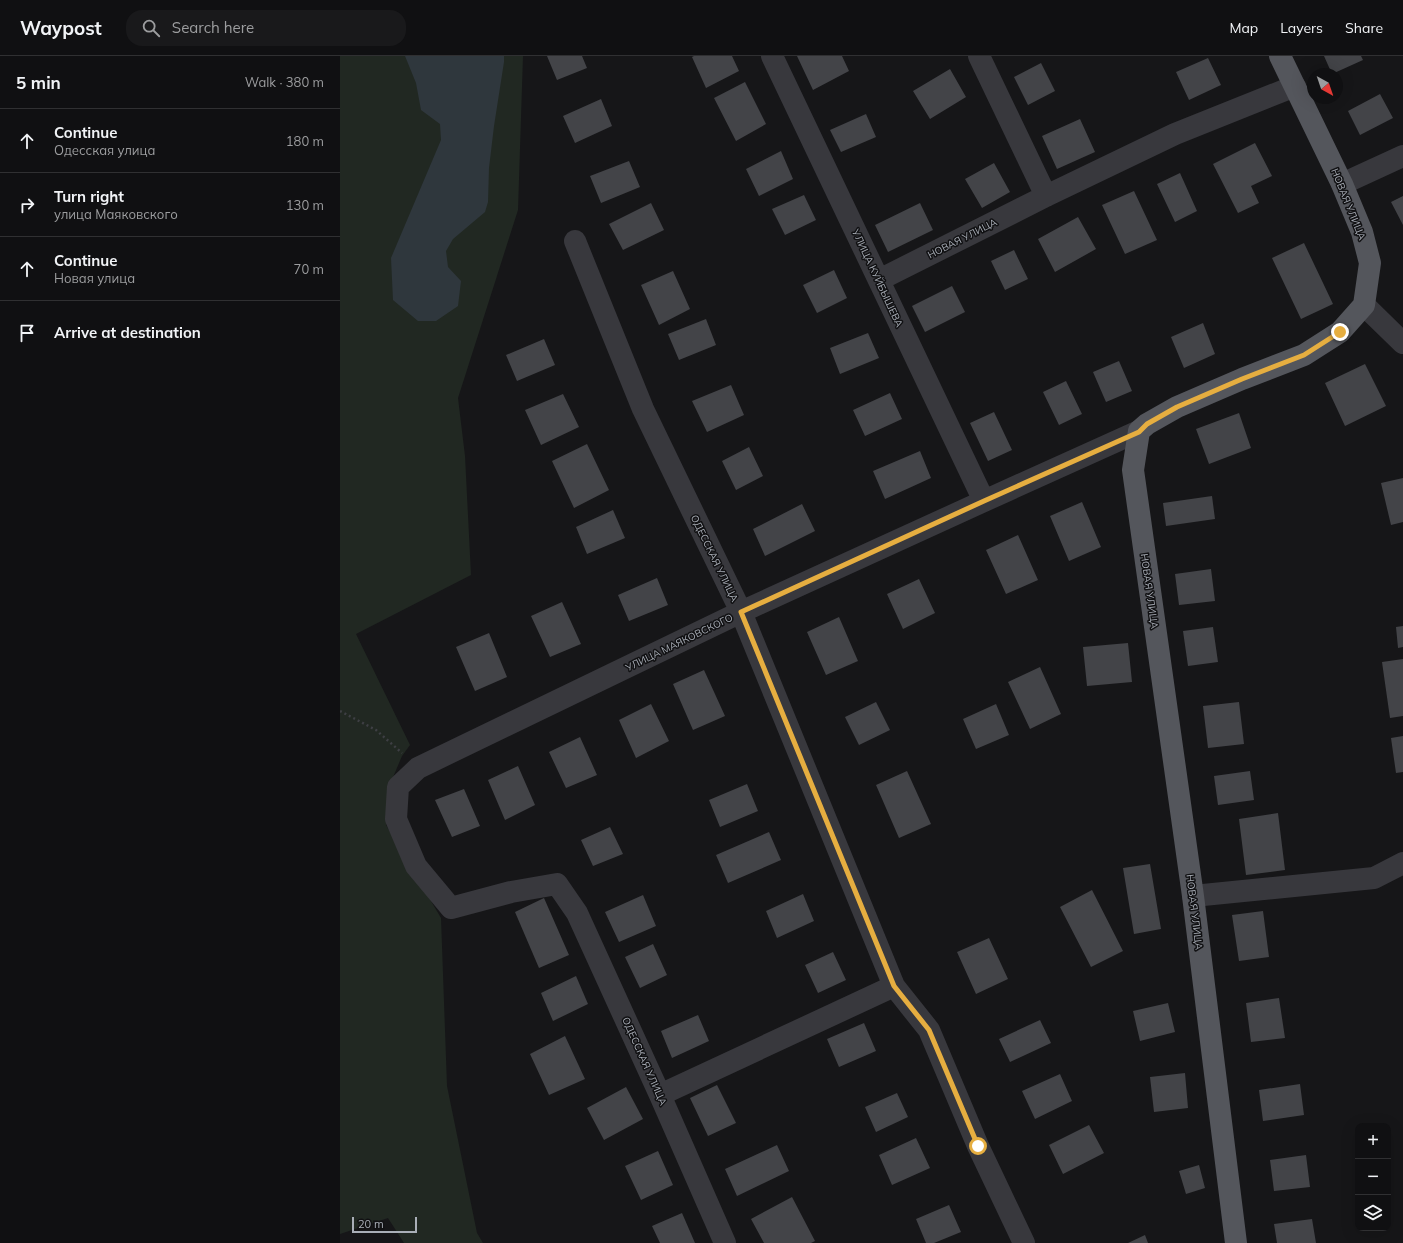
<!DOCTYPE html>
<meta charset="utf-8">
<style>
:root{--surface:#101012;--page:#19191b;--text:#f1f3f6;--muted:#9c9d9f;--line:#303032}
body{margin:0;font-family:Mulish,sans-serif;background:var(--page);color:var(--text)}
.controls{position:absolute;right:12px;bottom:12px;display:grid;overflow:hidden;border-radius:8px;box-shadow:0 4px 16px #0002}
.controls button{width:36px;height:36px;display:grid;place-items:center;padding:0;border:0;border-bottom:1px solid var(--line);background:var(--surface);color:var(--text);font:20px sans-serif}
.compass{position:absolute;left:967px;top:12px;width:36px;height:36px;border-radius:50%;background:var(--surface);box-shadow:0 4px 16px #0002;rotate:140deg}
.scale{position:absolute;left:12px;bottom:10px;width:65px;box-sizing:border-box;padding-left:4px;border:2px solid #a9aeb7;border-top:0;font-size:11px;line-height:14px;white-space:nowrap;color:#a9aeb7;-webkit-text-stroke:3px #111113;paint-order:stroke}
.stop{position:absolute;width:12px;height:12px;margin:-9px;border:3px solid #e6ae40;border-radius:50%;background:#fff}
.stop.end{background:#e6ae40;border-color:#fff;box-shadow:0 1px 4px #0008}
.list{margin:0;padding:0;list-style:none}
h2{display:flex;justify-content:space-between;align-items:center;height:52px;margin:0;padding:0 16px;font-size:17px}
h2 small{font-size:13px;font-weight:400;color:var(--muted)}
.list li{display:grid;grid-template-columns:26px 1fr auto;gap:12px;align-items:center;box-sizing:border-box;height:64px;padding:0 16px;border-top:1px solid var(--line)}
.list b{display:block;font-size:15px;white-space:nowrap}
.list p{margin:0;font-size:13px;white-space:nowrap;color:var(--muted)}
.list em{font-size:13px;font-style:normal;color:var(--muted)}
.icon{flex:none;width:22px;height:22px;fill:none;stroke:currentColor;stroke-width:2;stroke-linecap:round;stroke-linejoin:round}
.map{position:relative;flex:none;width:1063px;height:1187px;overflow:hidden}
header{display:flex;align-items:center;gap:24px;box-sizing:border-box;height:56px;padding:0 20px;background:var(--surface);border-bottom:1px solid var(--line)}
header strong{font-size:19px}
nav{display:flex;gap:22px;margin-inline-start:auto;font-size:14px}
.search{width:280px;height:36px;background:var(--page);display:flex;align-items:center;gap:10px;box-sizing:border-box;padding:0 14px;border-radius:16px;color:var(--muted);font-size:15px}
main{display:flex}
aside{flex:1;background:var(--surface)}
.map>svg:first-child{display:block}
.green{fill:#212822}
.water{fill:#2f373d}
.building{fill:#434448}
.lines{fill:none;stroke-linecap:round;stroke-linejoin:round}
.path{stroke:#3e3f44;stroke-width:2.5;stroke-dasharray:2 3;stroke-linecap:butt}
.minor{stroke:#38383d;stroke-width:22}
.major{stroke:#54565c;stroke-width:22}
.route{stroke:#e6ae40;stroke-width:5}
.labels{text-anchor:middle;stroke-width:3;stroke-linejoin:round;paint-order:stroke}
.street-label{font-size:10px;fill:#a9aeb7;stroke:#111113}
</style>
<header>
<strong>Waypost</strong>
<div class="search"><svg class="icon" aria-label="search" viewBox="0 0 24 24"><circle cx="10" cy="10" r="6"/><path d="M15 15l6 6"/></svg>Search here</div>
<nav><a>Map</a><a>Layers</a><a>Share</a></nav>
</header>
<main>
<aside>
<h2>5 min<small>Walk · 380 m</small></h2>
<ul class="list">
<li><svg class="icon" aria-label="ahead" viewBox="0 0 24 24"><path d="M12 20V5M6 11l6-6 6 6"/></svg><div><b>Continue</b><p>Одесская улица</p></div><em>180 m</em></li>
<li><svg class="icon" aria-label="right" viewBox="0 0 24 24"><path d="M7 20v-9h11M14 6l5 5-5 5"/></svg><div><b>Turn right</b><p>улица Маяковского</p></div><em>130 m</em></li>
<li><svg class="icon" aria-label="ahead" viewBox="0 0 24 24"><path d="M12 20V5M6 11l6-6 6 6"/></svg><div><b>Continue</b><p>Новая улица</p></div><em>70 m</em></li>
<li><svg class="icon" aria-label="arrive" viewBox="0 0 24 24"><path d="M6 21V4h12l-3 4 3 4H6"/></svg><div><b>Arrive at destination</b></div></li>
</ul>
</aside>
<div class="map">
<svg width="1063" height="1187" viewBox="0 0 1063 1187">
<rect width="100%" height="100%" fill="#161618"/>
<path class="green" d="M0,0H183L178,154L118,342L125,400L131,519L16,578L70,689L62,700L48,733L46,769L101,862L107,1030L137,1177L143,1187H64L48,1162L0,1178Z"/>
<path class="water" d="M65,0H164V6L154,70L149,112L148,146L145,156L113,183L106,195L108,211L121,225L118,250L96,265H78L53,244L51,202L101,84L100,68L81,54L76,27Z"/>
<path class="building" d="M207,0H242L247,12L217,24Z
M354,0H392L399,15L366,32L352,1Z
M457,0H502L509,15L473,34Z
M984,0H1021L1023,4L992,18Z
M868,2L881,29L849,44L836,16Z
M701,7L715,35L688,49L674,21Z
M610,13L626,41L590,63L573,35Z
M405,26L426,68L396,85L374,42Z
M1040,38L1053,62L1020,79L1008,55Z
M261,43L272,70L235,87L223,60Z
M526,58L536,81L501,96L490,74Z
M740,63L755,96L717,113L702,80Z
M915,87L932,120L911,130L919,147L898,157L873,108Z
M441,95L453,123L419,140L406,113Z
M289,105L300,131L261,147L250,120Z
M654,107L670,136L642,152L625,123Z
M840,117L857,155L835,166L817,128Z
M794,135L817,184L785,198L762,149Z
M464,139L476,164L445,179L432,153Z
M1063,140V169L1051,146Z
M311,147L324,174L283,194L269,168Z
M580,147L593,174L548,196L535,169Z
M738,161L756,193L715,216L698,183Z
M964,187L993,248L961,263L932,202Z
M674,194L688,223L665,234L651,205Z
M494,214L507,242L477,257L463,229Z
M333,215L350,253L319,269L301,229Z
M612,230L625,256L585,276L572,250Z
M366,263L376,289L339,304L328,278Z
M863,267L875,298L844,312L831,281Z
M528,277L539,302L500,318L490,292Z
M204,283L215,309L177,325L166,299Z
M779,305L792,335L766,346L753,316Z
M1025,308L1046,350L1005,370L985,327Z
M726,325L742,358L719,369L703,336Z
M391,329L404,359L367,376L352,345Z
M550,337L562,363L525,380L513,354Z
M223,338L239,371L201,389L185,354Z
M654,356L672,394L648,405L630,367Z
M899,357L911,392L869,408L856,373Z
M247,388L269,434L234,452L212,405Z
M409,391L423,420L396,434L382,405Z
M580,395L591,422L545,443L533,415Z
M1063,422V466L1051,469L1041,427Z
M872,440L875,463L826,470L823,447Z
M742,446L761,491L729,505L710,460Z
M462,448L475,475L425,500L413,473Z
M273,454L285,482L247,498L236,471Z
M678,479L698,524L666,538L646,494Z
M871,513L875,545L839,549L835,518Z
M317,522L328,549L289,565L278,539Z
M579,523L595,557L563,573L547,538Z
M222,546L241,588L210,601L191,560Z
M499,561L518,605L486,619L467,576Z
M1063,570V591L1058,592L1056,571Z
M873,571L878,606L848,610L843,575Z
M149,577L167,621L135,635L116,591Z
M788,587L792,626L747,630L743,591Z
M1063,603V660L1050,662L1042,606Z
M700,611L721,658L690,673L668,626Z
M364,614L385,660L353,674L333,628Z
M536,646L550,674L519,689L505,661Z
M899,646L904,688L868,692L863,650Z
M311,648L329,685L296,702L279,664Z
M656,648L669,679L636,693L623,663Z
M1063,680V716L1056,717L1051,682Z
M240,681L257,719L226,732L209,696Z
M178,710L195,749L165,764L148,724Z
M567,715L591,768L559,782L536,729Z
M910,715L914,744L878,749L874,720Z
M407,728L418,755L380,771L369,744Z
M124,733L140,770L112,781L95,744Z
M938,757L945,814L906,819L899,763Z
M270,771L283,798L253,810L241,784Z
M429,776L441,804L388,827L376,799Z
M810,808L821,873L794,878L783,812Z
M752,834L783,895L751,911L720,851Z
M463,838L474,865L437,882L426,855Z
M303,839L316,870L279,886L265,856Z
M204,842L229,899L199,912L175,856Z
M923,855L929,901L899,905L892,859Z
M649,882L668,923L636,938L617,896Z
M313,888L327,919L300,932L285,901Z
M493,896L506,924L478,937L465,909Z
M236,920L248,948L213,965L201,937Z
M939,942L945,982L911,986L906,947Z
M828,947L835,976L800,985L793,955Z
M358,959L369,985L332,1002L321,975Z
M700,964L711,987L670,1006L659,983Z
M524,967L536,995L499,1011L487,983Z
M225,980L245,1023L209,1039L190,998Z
M845,1017L848,1052L814,1056L810,1021Z
M720,1018L732,1045L695,1063L682,1035Z
M960,1028L964,1059L923,1065L919,1034Z
M377,1029L396,1067L368,1080L350,1042Z
M286,1031L303,1063L264,1084L247,1052Z
M557,1037L568,1061L536,1076L525,1051Z
M749,1069L764,1097L723,1118L709,1089Z
M576,1082L590,1112L552,1129L539,1099Z
M437,1089L449,1115L397,1140L385,1113Z
M318,1095L333,1129L301,1144L285,1110Z
M966,1099L970,1131L934,1135L930,1104Z
M859,1109L865,1132L846,1138L839,1115Z
M452,1141L475,1185L471,1187H424L411,1163Z
M609,1149L621,1176L594,1187H586L576,1163Z
M342,1157L355,1187H320L312,1170Z
M972,1163L976,1187H937L934,1168Z
M805,1179L808,1187H788Z"/>
<g class="lines">
<path class="path" d="M0,655L36,674L62,697"/>
<path class="minor" d="M432,0L644,445
M639,0L706,140
M1002,128L1063,100
M235,185L303,353L401,556L554,930L589,974L638,1090L684,1187
M539,224L706,140L835,78L955,30
M1024,249L1063,287
M853,840L1034,822L1063,807
M320,1039L554,930
M385,1187L320,1039L237,857L217,828L171,836L111,852L76,810L56,763L58,731L78,712L401,556L644,445L799,375"/>
<path class="major" d="M896,1187L853,840L793,414L799,375L807,368L837,351L902,323L964,299L1000,276L1024,249L1030,207L1022,176L1002,128L940,0"/>
</g>
<g class="lines">
<path class="route" d="M638,1090L589,974L554,930L401,556L644,445L799,376L807,368L837,351L902,323L964,299L1000,276"/>
</g>
<g class="labels">
<g class="street-label">
<text transform="translate(1009 148) rotate(68)" y="4">НОВАЯ УЛИЦА</text>
<text transform="translate(622 182) rotate(-27)" y="4">НОВАЯ УЛИЦА</text>
<text transform="translate(538 222) rotate(65)" y="4">УЛИЦА КУЙБЫШЕВА</text>
<text transform="translate(375 502) rotate(64)" y="4">ОДЕССКАЯ УЛИЦА</text>
<text transform="translate(810 535) rotate(82)" y="4">НОВАЯ УЛИЦА</text>
<text transform="translate(339 586) rotate(-26)" y="4">УЛИЦА МАЯКОВСКОГО</text>
<text transform="translate(855 856) rotate(83)" y="4">НОВАЯ УЛИЦА</text>
<text transform="translate(305 1005) rotate(66)" y="4">ОДЕССКАЯ УЛИЦА</text>
</g>
</g>
</svg>
<div class="controls">
<button>+</button>
<button>−</button>
<button><svg class="icon" aria-label="layers" viewBox="0 0 24 24"><path d="M12 4l9 5-9 5-9-5zM3 14l9 5 9-5"/></svg></button>
</div>
<svg class="compass" viewBox="-18 -18 36 36"><path d="M0-13l5 13h-10z" fill="#e53935"/><path d="M0 13l5-13h-10z" fill="#9c9d9f"/></svg>
<div class="scale">20 m</div>
<div class="stop" style="left:638px;top:1090px"></div>
<div class="stop end" style="left:1000px;top:276px"></div>
</div>
</main>
